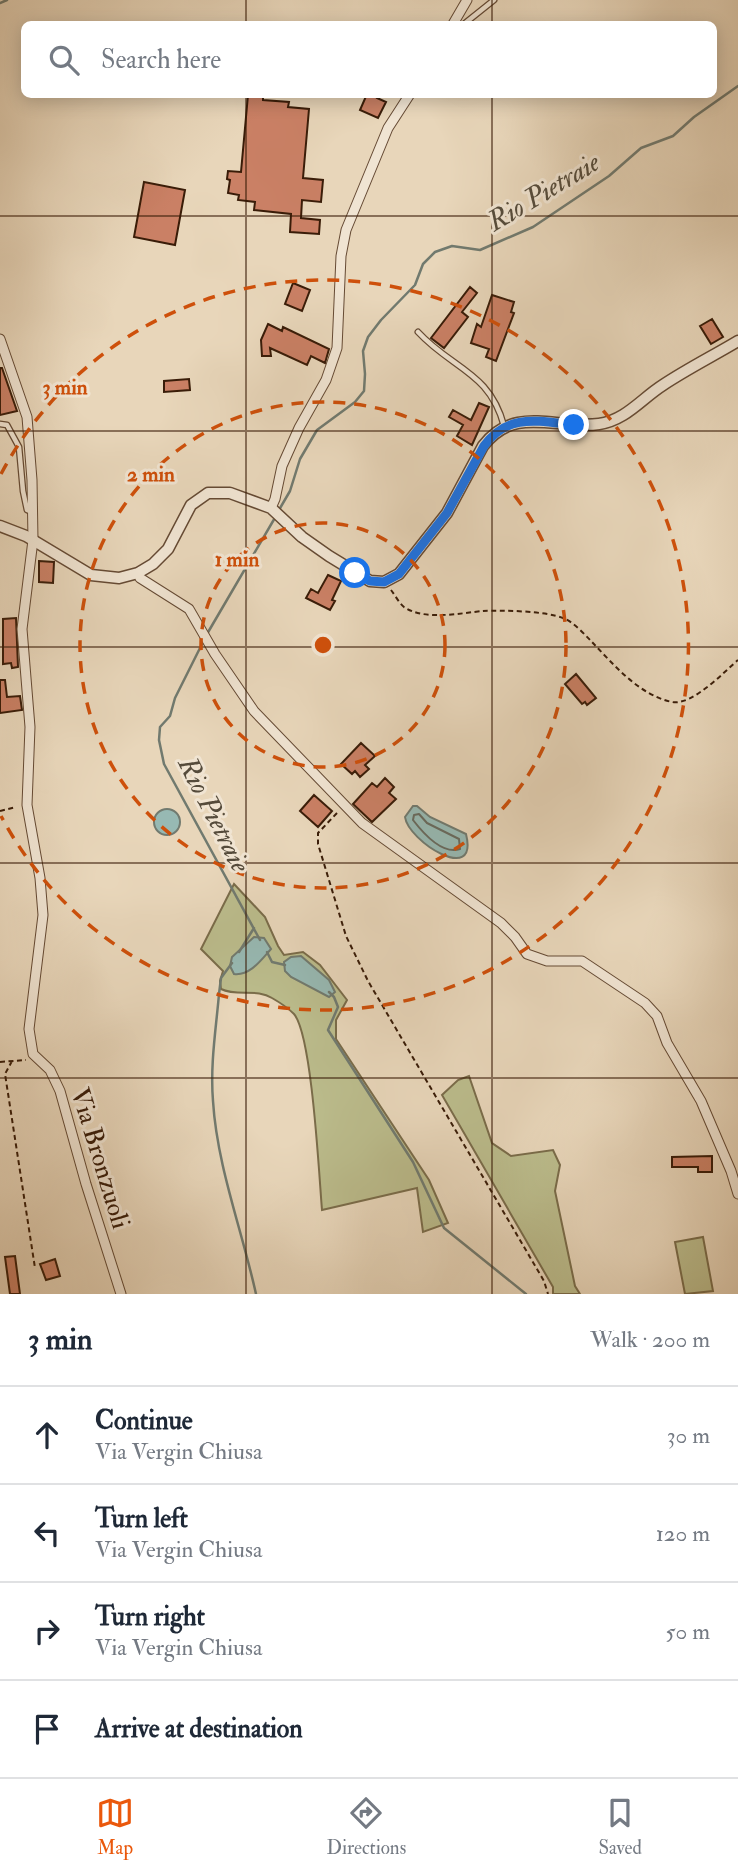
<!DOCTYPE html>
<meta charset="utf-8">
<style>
:root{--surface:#fff;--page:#f6f6f7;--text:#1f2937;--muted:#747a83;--line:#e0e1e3;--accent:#ea580c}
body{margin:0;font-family:"IM FELL Double Pica",serif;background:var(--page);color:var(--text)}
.stop{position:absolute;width:21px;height:21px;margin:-16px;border:5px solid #1a73e8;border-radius:50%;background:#fff}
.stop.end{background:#1a73e8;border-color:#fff;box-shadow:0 2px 7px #0008}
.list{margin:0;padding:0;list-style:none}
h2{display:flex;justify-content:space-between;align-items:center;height:91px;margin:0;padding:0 28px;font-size:30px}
h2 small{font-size:23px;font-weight:400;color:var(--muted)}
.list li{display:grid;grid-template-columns:46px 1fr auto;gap:21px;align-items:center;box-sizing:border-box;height:98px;padding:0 28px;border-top:2px solid var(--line)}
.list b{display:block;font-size:26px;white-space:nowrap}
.list p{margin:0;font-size:23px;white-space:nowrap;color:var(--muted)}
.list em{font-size:23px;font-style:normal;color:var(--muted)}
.icon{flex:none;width:38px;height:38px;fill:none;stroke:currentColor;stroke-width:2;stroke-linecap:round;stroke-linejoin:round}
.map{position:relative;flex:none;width:738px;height:1294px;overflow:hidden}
.search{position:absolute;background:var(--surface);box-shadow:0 4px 18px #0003;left:21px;right:21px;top:21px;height:77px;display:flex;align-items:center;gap:18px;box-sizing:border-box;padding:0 24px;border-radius:10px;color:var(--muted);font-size:26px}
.sheet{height:483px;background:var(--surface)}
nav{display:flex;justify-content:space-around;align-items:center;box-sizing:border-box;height:98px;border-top:2px solid var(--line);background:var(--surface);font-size:19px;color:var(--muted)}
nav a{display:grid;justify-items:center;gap:4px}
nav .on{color:var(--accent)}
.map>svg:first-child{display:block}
.green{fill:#bbbc8c;stroke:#7a6c4a;stroke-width:2}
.water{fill:#97b9b3;stroke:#717a6f;stroke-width:2}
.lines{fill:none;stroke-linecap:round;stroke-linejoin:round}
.shore{stroke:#686a5e;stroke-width:2}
.stream{stroke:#717a6f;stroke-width:2.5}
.building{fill:#ca8065;stroke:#391c08;stroke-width:2}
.service-casing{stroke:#654a34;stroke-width:7}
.minor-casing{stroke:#654a34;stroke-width:11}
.tertiary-casing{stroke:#654a34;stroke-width:13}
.path{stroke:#391c08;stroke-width:2;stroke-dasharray:5 3.5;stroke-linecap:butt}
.service{stroke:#f0e4d2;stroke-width:4.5}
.minor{stroke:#f0e4d2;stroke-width:9}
.tertiary{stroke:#f0e4d2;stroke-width:10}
.route{stroke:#1a73e8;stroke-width:9}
.grid{fill:none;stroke:#391c08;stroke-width:2;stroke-opacity:0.55}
.ring{fill:none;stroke:#ce500b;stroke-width:3.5;stroke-dasharray:12 9}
.labels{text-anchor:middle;stroke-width:6;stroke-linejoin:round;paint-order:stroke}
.street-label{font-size:26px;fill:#391c08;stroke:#f0e4d2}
.water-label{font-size:28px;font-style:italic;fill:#554b3b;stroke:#f0e4d2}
.centre{fill:#ce500b;stroke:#f0e4d2;stroke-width:3.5}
.ring-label{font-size:21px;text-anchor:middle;font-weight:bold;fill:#ce500b;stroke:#f0e4d2;stroke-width:6;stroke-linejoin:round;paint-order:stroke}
</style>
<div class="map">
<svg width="738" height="1294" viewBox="0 0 738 1294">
<rect width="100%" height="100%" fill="#e8d6ba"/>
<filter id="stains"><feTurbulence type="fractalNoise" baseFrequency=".00286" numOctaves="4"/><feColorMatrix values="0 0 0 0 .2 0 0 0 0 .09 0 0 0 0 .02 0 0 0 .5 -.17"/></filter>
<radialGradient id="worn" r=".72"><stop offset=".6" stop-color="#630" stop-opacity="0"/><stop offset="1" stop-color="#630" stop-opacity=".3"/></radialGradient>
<path class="green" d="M234,884L265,917L278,946L284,955L303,952L320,965L347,1000L336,1020V1039L429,1180L448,1223L423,1232L417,1188L322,1210C319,1175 312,1035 294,1014C288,1008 279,1002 272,998C257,988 237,997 221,989L220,981L223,971L201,949Z
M469,1076L492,1143L511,1156L553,1150L560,1165L555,1191L575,1286L580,1294H553V1287L442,1095L458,1080Z
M703,1237L713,1291L685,1294L675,1242Z"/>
<path class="water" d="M413,806H417L430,817L466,834C479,886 408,841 405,817Z
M154 822a13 13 0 1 1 26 0a13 13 0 1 1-26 0Z
M254,937L264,938L271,949C261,960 250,976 234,974L230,966L232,957Z
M301,956L329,980L335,992L329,997L291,977L285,971L284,962L291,957Z"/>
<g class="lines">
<path class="shore" d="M419,814L427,823L459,839L460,849C442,855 423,833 413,820L414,815Z"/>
<path class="stream" d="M0,3L7,0
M279,510L290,491L300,459L317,430L355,402L364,391L365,374L363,351L368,337L381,320L415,285L423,264L435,252L452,246L480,250L533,227L609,176L641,148L673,136L694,117L738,86
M207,634L276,516
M204,640L175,698L170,716L160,727L159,740L164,764L260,940
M239,952L254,928
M267,952L272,962L285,965
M232,963L221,978L219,994C216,1029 210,1065 213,1101C217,1166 242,1230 256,1294
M329,992L334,997L338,1007L328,1030L413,1162L444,1228L526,1294"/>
</g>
<path class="building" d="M367,94H379L377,98L386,102L378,118L360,110Z
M248,95L263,96V100L289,102L288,107L309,109L303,178L323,180L321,202L302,200L301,218L320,220L319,234L290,232L291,214L254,210L255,202L238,200L239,195L228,193L230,180L227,179L228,171L241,172Z
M144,182L185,190L175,245L134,237Z
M293,283L310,290L302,311L285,304Z
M470,287L477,293L462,312L468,317L444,348L431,338Z
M492,295L514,302L511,312L514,313L496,361L486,357L489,349L471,343L477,324L481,327Z
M712,319L723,337L711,344L700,326Z
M268,324L282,331L283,327L329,349L325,363L311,356L307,365L270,348L271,356H262L261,340Z
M0,368H2L17,411L0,415Z
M189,379L190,390L164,392V381Z
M479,403L489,407L472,445L457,436L463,425L449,417L453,410L471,420Z
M39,561L54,562L53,583L39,582Z
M328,575L341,581L332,600L335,601L330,610L306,598L311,589L318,593Z
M16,618L18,667L12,668L11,663L3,664V619Z
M576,674L596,698L587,705L585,702L582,704L565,684Z
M0,680H5L7,697L20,696L22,710L0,713Z
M361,743L375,756L365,765L369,769L360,777L355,771L352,774L341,764Z
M385,778L394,787L389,793L396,799L372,822L353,804L372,783L377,787Z
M314,795L332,811L318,827L300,811Z
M712,1156V1172H698V1167H672V1157Z
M15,1256L20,1294H10L5,1257Z
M55,1259L60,1276L46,1280L40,1264Z"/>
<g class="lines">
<defs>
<path id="service" d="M464,24L494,0
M418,332C452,369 490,372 504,426
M0,424L7,425L19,447L23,491L27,510L32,512"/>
<path id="minor" d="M453,24L467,0
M0,339L27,417L32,480L33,540L22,629L30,727L27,805L40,878L43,915L29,1029L33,1054L50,1070L60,1091L86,1184L121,1294
M271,508L275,499L282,466L299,428L326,380L337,348L341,256L346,230L388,128L410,94
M138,573L140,578L189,609L215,654L254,711L362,823L501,923L515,937L527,954L547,961H582L645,1003L657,1016L667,1043L701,1101L731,1171L738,1194"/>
<path id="tertiary" d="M0,526L26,536L91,575L119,578L138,573L153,564L168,549L191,505L208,493H230L271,508L302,537L329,556L370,581L384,582L399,574L447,513L483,446C515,404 556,430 599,424C626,420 641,399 663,385C687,369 713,356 738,341"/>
</defs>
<use href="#service" class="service-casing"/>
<use href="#minor" class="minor-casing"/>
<use href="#tertiary" class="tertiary-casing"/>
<path class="path" d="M391,590C395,595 399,603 404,607C424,621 461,613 483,611C503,610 545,611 563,618C574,622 584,634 592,642C614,665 639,695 672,702C692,706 724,672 738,660
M0,811L16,807
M337,813L318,833V844L346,936L368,981L544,1281L548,1294
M12,1061L5,1074L35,1268
M0,1062L26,1060"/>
<use href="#service" class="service"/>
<use href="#minor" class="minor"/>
<use href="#tertiary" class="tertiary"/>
</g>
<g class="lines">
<path class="route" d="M355,573L370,581L384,582L399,574L447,513L484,446C508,413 537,421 574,425"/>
</g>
<path class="grid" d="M246,0V24M492,0V24M246,94V1294M492,94V1294M0,216H738M0,431H738M0,647H738M0,863H738M0,1078H738"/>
<g class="ring">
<circle cx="323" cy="645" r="122"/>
<circle cx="323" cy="645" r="243"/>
<path d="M1 474A365 365 0 1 1 1 816"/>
</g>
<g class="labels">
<g class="street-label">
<text transform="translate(101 1158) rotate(73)" y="9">Via Bronzuoli</text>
</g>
<g class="water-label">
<text transform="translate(543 191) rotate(-31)" y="10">Rio Pietraie</text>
<text transform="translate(215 814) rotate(63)" y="10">Rio Pietraie</text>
</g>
</g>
<circle cx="323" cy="645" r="10" class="centre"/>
<g class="ring-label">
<text x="65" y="394">3 min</text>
<text x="151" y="481">2 min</text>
<text x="237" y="566">1 min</text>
</g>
<rect width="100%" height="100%" filter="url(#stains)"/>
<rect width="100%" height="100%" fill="url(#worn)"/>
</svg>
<div class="stop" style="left:355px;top:573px"></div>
<div class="stop end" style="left:574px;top:425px"></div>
<div class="search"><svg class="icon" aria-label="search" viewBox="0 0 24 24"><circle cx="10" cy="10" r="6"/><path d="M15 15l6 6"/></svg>Search here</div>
</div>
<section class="sheet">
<h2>3 min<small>Walk · 200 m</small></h2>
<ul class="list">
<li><svg class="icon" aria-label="ahead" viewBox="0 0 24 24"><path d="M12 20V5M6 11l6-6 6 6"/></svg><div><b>Continue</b><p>Via Vergin Chiusa</p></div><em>30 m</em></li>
<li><svg class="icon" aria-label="left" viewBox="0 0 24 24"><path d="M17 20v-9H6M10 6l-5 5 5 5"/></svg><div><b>Turn left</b><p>Via Vergin Chiusa</p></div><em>120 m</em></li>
<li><svg class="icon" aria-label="right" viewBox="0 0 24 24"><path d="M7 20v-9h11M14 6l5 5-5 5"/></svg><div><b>Turn right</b><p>Via Vergin Chiusa</p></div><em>50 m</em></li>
<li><svg class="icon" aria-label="arrive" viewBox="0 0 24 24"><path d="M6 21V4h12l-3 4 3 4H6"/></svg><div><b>Arrive at destination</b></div></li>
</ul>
</section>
<nav>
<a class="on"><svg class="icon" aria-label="map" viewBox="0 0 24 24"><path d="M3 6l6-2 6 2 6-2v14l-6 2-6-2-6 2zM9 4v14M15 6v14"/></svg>Map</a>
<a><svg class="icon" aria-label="directions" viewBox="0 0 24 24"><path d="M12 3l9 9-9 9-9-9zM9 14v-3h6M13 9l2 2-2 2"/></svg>Directions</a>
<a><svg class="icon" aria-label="saved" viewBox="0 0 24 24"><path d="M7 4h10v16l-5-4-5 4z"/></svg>Saved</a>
</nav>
